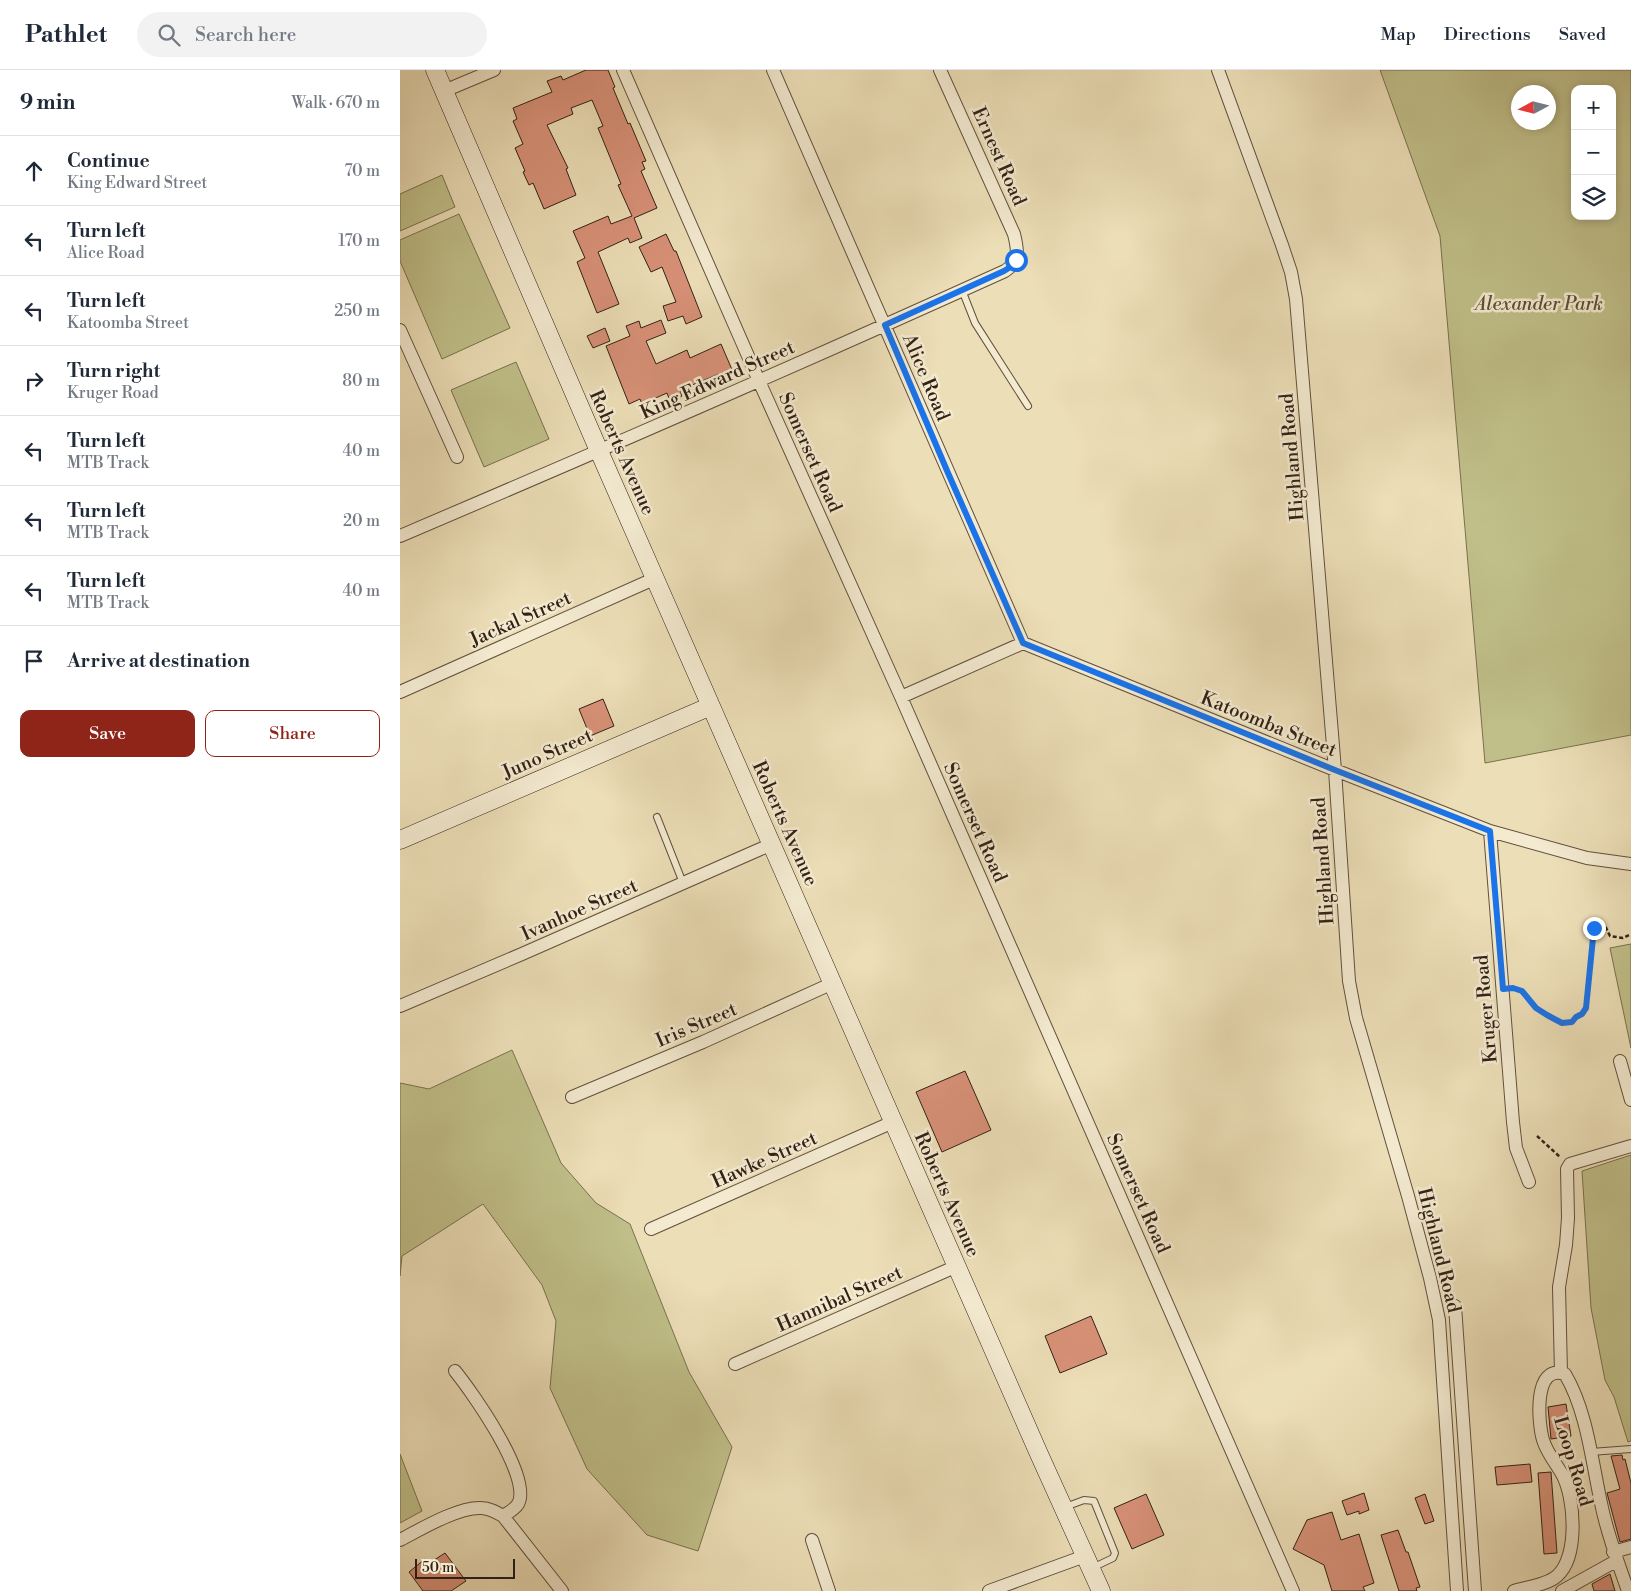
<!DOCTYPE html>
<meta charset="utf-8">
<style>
:root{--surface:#fff;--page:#f2f2f3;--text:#1f2937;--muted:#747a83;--line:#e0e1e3;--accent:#8f2418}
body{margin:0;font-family:"Libre Bodoni",serif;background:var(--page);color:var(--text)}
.controls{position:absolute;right:15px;top:15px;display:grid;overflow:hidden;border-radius:10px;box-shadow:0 2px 8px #0003}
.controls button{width:45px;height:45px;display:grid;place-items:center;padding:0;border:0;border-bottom:1px solid var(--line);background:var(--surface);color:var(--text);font:25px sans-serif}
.compass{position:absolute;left:1111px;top:15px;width:45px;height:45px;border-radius:50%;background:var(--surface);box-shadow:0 2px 8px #0003;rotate:263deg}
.scale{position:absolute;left:15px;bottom:12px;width:100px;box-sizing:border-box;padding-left:5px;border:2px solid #322116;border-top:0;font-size:14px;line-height:18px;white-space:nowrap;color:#322116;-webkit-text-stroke:4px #f3ead0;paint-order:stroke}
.stop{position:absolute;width:15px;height:15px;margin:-11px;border:4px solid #1a73e8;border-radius:50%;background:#fff}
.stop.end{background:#1a73e8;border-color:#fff;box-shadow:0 1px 5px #0008}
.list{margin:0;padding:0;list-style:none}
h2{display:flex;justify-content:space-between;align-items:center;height:65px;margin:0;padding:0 20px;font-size:21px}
h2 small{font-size:16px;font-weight:400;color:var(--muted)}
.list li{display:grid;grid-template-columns:32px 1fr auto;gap:15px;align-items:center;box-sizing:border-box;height:70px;padding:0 20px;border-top:1px solid var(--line)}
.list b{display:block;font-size:19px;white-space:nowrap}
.list p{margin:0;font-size:16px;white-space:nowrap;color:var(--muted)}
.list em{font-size:16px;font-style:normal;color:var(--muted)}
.actions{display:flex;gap:10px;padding:15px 20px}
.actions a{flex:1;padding:11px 0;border:1px solid var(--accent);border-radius:10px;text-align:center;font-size:18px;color:var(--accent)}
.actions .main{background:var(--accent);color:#fff}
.icon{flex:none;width:28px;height:28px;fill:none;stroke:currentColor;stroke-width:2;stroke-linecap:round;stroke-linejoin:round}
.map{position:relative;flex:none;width:1231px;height:1521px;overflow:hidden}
header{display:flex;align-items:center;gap:30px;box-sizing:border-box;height:70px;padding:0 25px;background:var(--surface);border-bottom:1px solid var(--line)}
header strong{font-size:24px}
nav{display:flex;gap:28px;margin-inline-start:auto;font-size:18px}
.search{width:350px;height:45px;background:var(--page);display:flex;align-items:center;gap:12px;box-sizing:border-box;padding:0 18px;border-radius:28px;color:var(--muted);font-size:19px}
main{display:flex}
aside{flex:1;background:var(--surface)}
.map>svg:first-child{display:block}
.green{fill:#c0bf89;stroke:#797050;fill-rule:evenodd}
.building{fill:#d89178;stroke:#322116}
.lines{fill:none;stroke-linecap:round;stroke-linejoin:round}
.lane-casing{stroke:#60503e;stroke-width:8}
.street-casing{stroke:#60503e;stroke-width:14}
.secondary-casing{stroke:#322116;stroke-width:19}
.path{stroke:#322116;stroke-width:2.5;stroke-dasharray:4 2.5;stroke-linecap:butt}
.lane{stroke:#f3ead0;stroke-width:6}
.street{stroke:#f3ead0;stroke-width:12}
.secondary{stroke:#f3ead0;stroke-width:18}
.route{stroke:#1a73e8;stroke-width:6}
.labels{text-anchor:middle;stroke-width:5;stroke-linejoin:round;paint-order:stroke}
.street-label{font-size:19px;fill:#322116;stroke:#f3ead0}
.park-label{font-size:19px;font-style:italic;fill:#5d5038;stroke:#f3ead0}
</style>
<header>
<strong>Pathlet</strong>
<div class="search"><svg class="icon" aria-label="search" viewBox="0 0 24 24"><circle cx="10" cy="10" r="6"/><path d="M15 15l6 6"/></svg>Search here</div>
<nav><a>Map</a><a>Directions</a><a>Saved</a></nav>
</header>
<main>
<aside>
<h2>9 min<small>Walk · 670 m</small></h2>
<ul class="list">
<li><svg class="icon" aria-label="ahead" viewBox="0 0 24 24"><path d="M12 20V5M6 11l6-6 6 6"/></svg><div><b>Continue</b><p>King Edward Street</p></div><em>70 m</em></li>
<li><svg class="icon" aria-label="left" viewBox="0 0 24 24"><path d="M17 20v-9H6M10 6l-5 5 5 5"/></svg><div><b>Turn left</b><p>Alice Road</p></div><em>170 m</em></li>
<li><svg class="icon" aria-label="left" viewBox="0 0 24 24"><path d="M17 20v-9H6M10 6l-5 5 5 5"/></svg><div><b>Turn left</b><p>Katoomba Street</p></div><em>250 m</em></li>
<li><svg class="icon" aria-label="right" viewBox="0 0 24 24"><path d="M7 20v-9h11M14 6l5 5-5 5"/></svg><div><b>Turn right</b><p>Kruger Road</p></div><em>80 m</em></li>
<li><svg class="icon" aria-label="left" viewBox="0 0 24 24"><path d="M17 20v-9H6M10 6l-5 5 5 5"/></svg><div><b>Turn left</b><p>MTB Track</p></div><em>40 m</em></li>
<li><svg class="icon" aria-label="left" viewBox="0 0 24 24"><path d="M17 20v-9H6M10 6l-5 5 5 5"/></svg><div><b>Turn left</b><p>MTB Track</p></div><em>20 m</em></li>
<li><svg class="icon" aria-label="left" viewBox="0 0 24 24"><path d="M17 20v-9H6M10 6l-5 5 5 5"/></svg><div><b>Turn left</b><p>MTB Track</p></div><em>40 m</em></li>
<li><svg class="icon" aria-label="arrive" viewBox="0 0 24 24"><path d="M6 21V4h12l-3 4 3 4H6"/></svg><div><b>Arrive at destination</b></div></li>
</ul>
<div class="actions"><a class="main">Save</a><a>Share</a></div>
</aside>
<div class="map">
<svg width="1231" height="1521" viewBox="0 0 1231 1521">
<rect width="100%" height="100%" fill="#ecdeb7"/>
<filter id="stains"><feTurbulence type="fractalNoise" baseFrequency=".004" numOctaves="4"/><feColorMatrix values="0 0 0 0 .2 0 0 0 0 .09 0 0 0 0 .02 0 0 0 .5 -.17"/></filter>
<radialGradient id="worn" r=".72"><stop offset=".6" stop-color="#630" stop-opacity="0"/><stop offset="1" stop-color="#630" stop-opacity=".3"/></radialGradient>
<path class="green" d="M980,0H1231V665L1085,693L1040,166ZM1175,19H1212V146H1175ZM1118,22H1148V52H1118Z
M42,105L55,137L0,161V124Z
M59,144L110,258L42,289L0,191V170Z
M116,292L149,369L84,397L51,320Z
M1231,874V978L1210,878Z
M112,980L161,1093L196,1133L230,1154L289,1302L332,1377L298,1481L247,1465L187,1399L150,1318L156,1251L142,1215L83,1134L2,1186L0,1206V1013L29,1019Z
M1231,1085V1371L1228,1372L1214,1327L1205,1310L1191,1238L1182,1101Z
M0,1384L22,1441L0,1453Z"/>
<path class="building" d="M186,0H208L215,17L213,18L228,54L230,53L246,91L242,92L245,99L241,101L257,138L234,148L242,168L230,173L228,168L198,182L219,234L197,243L177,192L185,188L173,161L208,146L211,154L232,146L218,115L221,114L198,58L203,56L192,30L171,38L173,44L147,55L168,98L166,99L176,125L144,139L133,113L129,115L123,102L125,101L115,78L123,74L113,51L117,49L113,38L152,22L147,11L161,6L163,10Z
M266,164L274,181H276L302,247L286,254L283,246L268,251L263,236L276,232L262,197L251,202L239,177Z
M261,250L266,263L246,271L256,294L287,280L290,288L321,274L333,302L320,307L319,304L280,320L282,326L270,331L267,323L242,334L240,329L229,334L206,276L230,266L226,256L239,251L241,258Z
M205,258L210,271L193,278L187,266Z
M203,629L214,656L190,666L179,639Z
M565,1001L591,1060L542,1082L516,1022Z
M691,1246L707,1284L660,1303L645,1266Z
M1166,1334L1171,1366L1151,1369L1148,1337Z
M1222,1385L1223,1390L1225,1389L1231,1413V1469L1220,1472L1207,1423L1220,1419L1211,1386Z
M1130,1394L1132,1412L1097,1415L1095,1397Z
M1151,1402L1157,1483L1144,1484L1138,1403Z
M964,1423L969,1440L959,1444V1441L947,1445L942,1431Z
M746,1424L764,1465L732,1479L714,1438Z
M1025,1424L1034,1451L1025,1454L1015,1428Z
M932,1442L941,1470L959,1464L974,1513L963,1517L965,1521H932L924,1495L893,1479L907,1450Z
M998,1460L1006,1482H1008L1020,1517L1016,1518L1017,1521H999L981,1465Z
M45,1483L66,1511L51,1521H23L9,1502L25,1489L28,1494Z
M1210,1504L1215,1521H1194L1192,1514Z"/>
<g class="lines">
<defs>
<path id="lane" d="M562,220L575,253L628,336
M257,747L283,813
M1191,1382L1231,1379
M665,1437L684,1430L694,1431L715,1483L713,1488L692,1498"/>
<path id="street" d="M223,0L359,311L501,627L893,1521
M373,0L623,573
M818,0L882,175L891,202L896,229L935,700L949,911L956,948L1008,1126L1030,1208L1039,1250L1057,1521
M44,21L94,0
M0,260L57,387
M0,466C202,380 404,292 605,201C620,191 618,180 614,164L540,0
M0,622L256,508
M501,627L623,573L935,700L1090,761L1187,788L1231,794
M1090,761L1113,1052L1116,1078L1129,1112
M0,936L122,884L372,774
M1220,991L1231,1030
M172,1027L303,972L433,913
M251,1159L493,1052
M1055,1236L1075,1521
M335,1294L557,1196
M55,1301C72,1322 133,1408 118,1434C115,1439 108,1443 103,1446L162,1521
M1161,1303L1159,1217L1166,1175L1168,1148L1167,1099L1170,1094L1231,1076
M0,1470C21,1459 58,1437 81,1438C89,1438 96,1442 103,1446
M412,1470L429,1521
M1213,1482L1231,1477
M589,1521L685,1486
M1114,1521C1127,1517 1147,1515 1157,1506C1179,1487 1175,1427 1162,1404C1155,1392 1147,1383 1143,1370C1138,1353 1133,1293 1165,1304C1187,1341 1192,1392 1201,1433C1207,1464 1218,1492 1228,1521
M1162,1521L1216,1491"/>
<path id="secondary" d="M35,0L199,381L639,1384L701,1521
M0,770L311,636"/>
</defs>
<use href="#lane" class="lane-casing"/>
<use href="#street" class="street-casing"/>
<use href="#secondary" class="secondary-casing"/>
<path class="path" d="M1114,919C1125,922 1128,930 1136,937C1146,947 1159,953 1172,952C1176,945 1183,946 1186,938L1194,858L1197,856H1205L1210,866L1223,868L1231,864
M1137,1066L1160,1087"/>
<use href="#lane" class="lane"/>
<use href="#street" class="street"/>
<use href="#secondary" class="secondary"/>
</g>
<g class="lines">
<path class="route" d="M616,190L612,196L604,201L485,255L548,403L623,573L935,700L1090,761L1103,919L1113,918L1122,921L1136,938L1147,945L1162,953L1172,952L1176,947L1182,944L1186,938L1194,858"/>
</g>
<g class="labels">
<g class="street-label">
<text transform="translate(600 86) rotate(66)" y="7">Ernest Road</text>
<text transform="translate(527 307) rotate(67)" y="7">Alice Road</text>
<text transform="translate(317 309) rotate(-24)" y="7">King Edward Street</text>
<text transform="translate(223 382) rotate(66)" y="7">Roberts Avenue</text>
<text transform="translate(411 382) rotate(66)" y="7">Somerset Road</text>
<text transform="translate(891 387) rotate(-95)" y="7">Highland Road</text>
<text transform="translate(120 548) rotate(-24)" y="7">Jackal Street</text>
<text transform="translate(869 653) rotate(22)" y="7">Katoomba Street</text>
<text transform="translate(147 683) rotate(-24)" y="7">Juno Street</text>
<text transform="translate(576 752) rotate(66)" y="7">Somerset Road</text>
<text transform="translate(386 753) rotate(66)" y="7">Roberts Avenue</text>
<text transform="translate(922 791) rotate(-94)" y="7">Highland Road</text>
<text transform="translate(179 839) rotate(-24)" y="7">Ivanhoe Street</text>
<text transform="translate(1085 939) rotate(-95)" y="7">Kruger Road</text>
<text transform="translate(296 954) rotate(-23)" y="7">Iris Street</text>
<text transform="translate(364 1089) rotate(-24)" y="7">Hawke Street</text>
<text transform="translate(739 1123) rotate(66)" y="7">Somerset Road</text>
<text transform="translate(548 1124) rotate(66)" y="7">Roberts Avenue</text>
<text transform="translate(1040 1180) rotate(76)" y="7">Highland Road</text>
<text transform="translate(439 1228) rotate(-24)" y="7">Hannibal Street</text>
<text transform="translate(1174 1391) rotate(73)" y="7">Loop Road</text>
</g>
<g class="park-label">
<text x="1139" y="240">Alexander Park</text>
</g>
</g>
<rect width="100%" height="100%" filter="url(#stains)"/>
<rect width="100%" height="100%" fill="url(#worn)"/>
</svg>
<div class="controls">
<button>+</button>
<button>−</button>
<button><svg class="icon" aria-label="layers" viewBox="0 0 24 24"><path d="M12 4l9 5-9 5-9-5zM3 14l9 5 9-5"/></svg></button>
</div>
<svg class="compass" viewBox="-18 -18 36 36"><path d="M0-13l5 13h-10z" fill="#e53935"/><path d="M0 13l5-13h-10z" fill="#747a83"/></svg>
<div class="scale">50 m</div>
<div class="stop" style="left:616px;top:190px"></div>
<div class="stop end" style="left:1194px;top:858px"></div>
</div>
</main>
